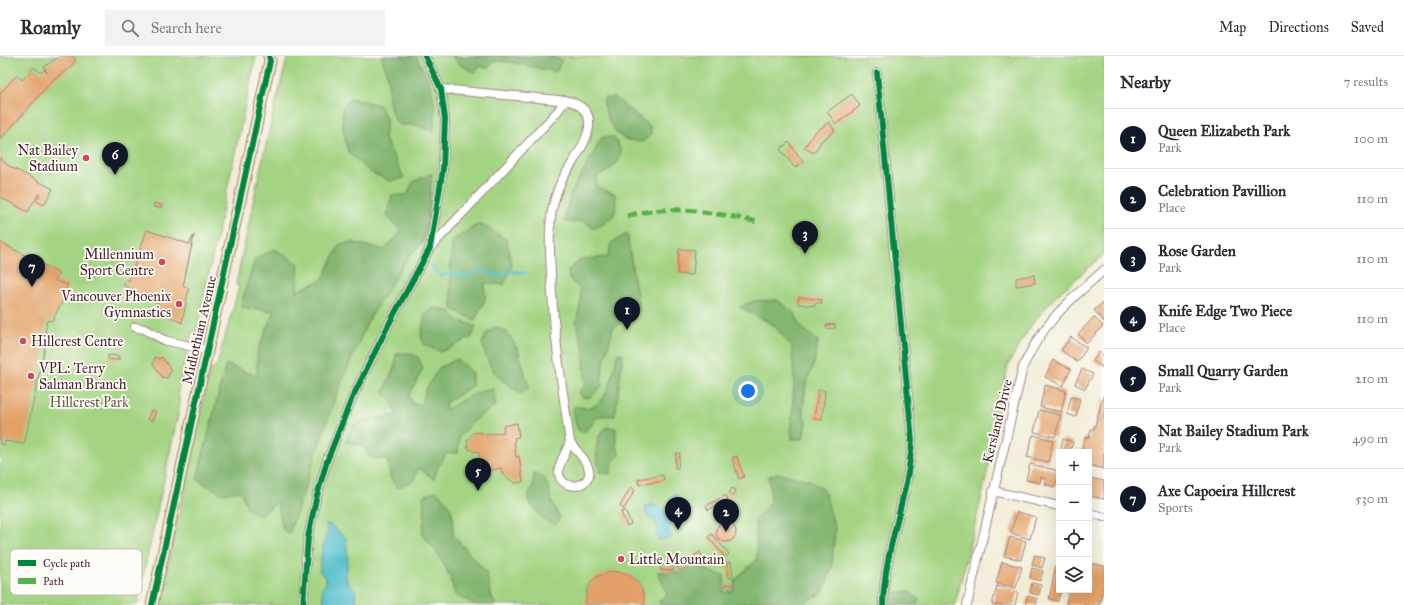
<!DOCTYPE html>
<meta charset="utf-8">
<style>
:root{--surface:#fff;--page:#f2f2f3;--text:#2b2b33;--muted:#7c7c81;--line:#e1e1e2;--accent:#111827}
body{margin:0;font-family:"IM FELL Great Primer",serif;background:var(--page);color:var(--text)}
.controls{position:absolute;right:12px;bottom:12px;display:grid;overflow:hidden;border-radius:0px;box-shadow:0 4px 16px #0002}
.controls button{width:36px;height:36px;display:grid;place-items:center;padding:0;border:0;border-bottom:1px solid var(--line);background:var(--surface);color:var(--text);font:20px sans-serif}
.you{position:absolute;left:748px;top:335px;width:14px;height:14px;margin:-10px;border:3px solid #fff;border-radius:50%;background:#1a73e8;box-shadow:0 0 0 6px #1a73e833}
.badge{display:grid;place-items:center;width:26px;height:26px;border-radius:50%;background:var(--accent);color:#fff;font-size:13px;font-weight:700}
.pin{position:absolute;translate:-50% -33px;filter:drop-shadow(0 1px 2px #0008)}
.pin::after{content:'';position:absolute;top:21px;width:14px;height:12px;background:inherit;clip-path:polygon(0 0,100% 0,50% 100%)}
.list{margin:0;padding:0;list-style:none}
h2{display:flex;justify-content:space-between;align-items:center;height:52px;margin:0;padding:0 16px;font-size:17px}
h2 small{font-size:13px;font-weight:400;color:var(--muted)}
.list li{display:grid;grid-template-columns:26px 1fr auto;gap:12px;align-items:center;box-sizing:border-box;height:60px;padding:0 16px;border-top:1px solid var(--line)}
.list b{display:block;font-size:15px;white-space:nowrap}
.list p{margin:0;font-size:13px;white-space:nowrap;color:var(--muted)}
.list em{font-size:13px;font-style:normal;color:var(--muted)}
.icon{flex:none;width:22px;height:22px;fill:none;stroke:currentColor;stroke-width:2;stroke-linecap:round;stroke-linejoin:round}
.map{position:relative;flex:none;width:1104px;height:549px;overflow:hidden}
header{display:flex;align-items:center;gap:24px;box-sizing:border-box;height:56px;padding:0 20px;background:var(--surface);border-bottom:1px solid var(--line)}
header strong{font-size:19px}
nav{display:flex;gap:22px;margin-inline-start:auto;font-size:14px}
.search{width:280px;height:36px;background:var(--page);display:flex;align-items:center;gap:10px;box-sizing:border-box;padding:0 14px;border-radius:0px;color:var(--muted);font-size:15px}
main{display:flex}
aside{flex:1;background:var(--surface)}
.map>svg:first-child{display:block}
.green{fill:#a4d483;stroke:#777a57}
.forest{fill:#83b671;stroke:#666a4e}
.water{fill:#51becb;stroke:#4e6e7b}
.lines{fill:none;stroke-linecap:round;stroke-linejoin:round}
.stream{stroke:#51becb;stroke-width:2.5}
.building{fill:#e2a167}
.street-casing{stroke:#9e8680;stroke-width:10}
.secondary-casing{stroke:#9e8680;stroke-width:13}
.street{stroke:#fff;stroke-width:8}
.secondary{stroke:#fde5c5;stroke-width:11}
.quiet{stroke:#57b146;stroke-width:5;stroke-dasharray:10 5;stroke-linecap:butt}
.cycleway-casing{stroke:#fdfcf7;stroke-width:8}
.cycleway{stroke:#00873e;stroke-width:6}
.poi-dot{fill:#d1495b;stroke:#fdfcf7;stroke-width:1.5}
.labels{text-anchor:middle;stroke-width:3.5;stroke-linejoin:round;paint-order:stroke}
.poi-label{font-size:14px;fill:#4a1f2b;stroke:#fdfcf7;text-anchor:end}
.street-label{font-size:14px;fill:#4a1f2b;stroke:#fdfcf7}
.park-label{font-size:14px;fill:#655545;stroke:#fdfcf7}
.key{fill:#fdfcf7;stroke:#c7baba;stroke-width:1}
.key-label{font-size:11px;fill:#4a1f2b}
</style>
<header>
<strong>Roamly</strong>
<div class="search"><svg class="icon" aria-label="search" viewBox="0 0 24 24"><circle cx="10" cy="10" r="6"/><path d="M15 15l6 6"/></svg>Search here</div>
<nav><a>Map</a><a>Directions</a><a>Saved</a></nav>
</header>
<main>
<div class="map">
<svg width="1104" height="549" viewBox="0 0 1104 549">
<rect width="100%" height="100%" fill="#fdfcf7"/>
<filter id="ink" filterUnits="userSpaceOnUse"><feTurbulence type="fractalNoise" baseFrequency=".025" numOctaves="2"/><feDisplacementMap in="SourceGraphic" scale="8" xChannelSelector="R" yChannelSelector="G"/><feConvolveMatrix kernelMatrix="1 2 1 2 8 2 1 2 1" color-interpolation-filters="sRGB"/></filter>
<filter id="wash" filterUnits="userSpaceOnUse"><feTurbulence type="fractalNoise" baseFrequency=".012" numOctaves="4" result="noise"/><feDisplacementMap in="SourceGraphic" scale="16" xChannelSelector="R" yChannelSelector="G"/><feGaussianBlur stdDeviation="0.9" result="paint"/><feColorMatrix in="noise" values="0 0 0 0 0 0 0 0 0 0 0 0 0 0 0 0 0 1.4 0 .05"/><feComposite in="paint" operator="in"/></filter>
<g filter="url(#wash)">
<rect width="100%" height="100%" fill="#f2ecd5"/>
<path class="green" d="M0,0H256L196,277L192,276L178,334L180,349L137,549H0Z
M288,0H1104V198L1055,241L1031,269L1008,309L985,427L955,549H159L210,314L217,310C223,283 233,257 239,230L236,229C252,152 267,76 288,0Z"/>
<path class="forest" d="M381,0H416C433,30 437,43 434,77L417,69H399C386,56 390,34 387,18C386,12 383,6 381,0Z
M452,0H546L562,4L556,16L516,7L496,5L488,12L479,10L475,17L459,8Z
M350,42L379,49L387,64L384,81L404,122L390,125L370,116L348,96L342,68L343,51Z
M604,42H615L650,70L651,78L642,86C636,85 628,85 623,82C613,76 602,54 604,42Z
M602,81H613C615,84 619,89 620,93C623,108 607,116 596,121L597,131L615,138C618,161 613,163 594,173L582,164L572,167L564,165L570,139Z
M432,117L428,164L422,188L409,199L367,267L335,342L289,478L283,474L277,446L260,460L247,452L241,435L222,438L197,423L226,308L257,320V297L274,255L240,251L255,203L275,193L299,208L297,235L322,224L340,188L351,186L384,194L401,176L387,159L392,139H407L413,126Z
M480,167L507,184L512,210L504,229L485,227V244L475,264L452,253L450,224L452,185Z
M627,178L639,254L613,272L603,310L601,331L590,341L584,342L579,339L580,335L585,329L584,295L576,267L581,245L580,233L569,223L568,214L581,203L608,201L611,187Z
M777,244L795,258L800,270L818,285L814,308L806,328L803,354L806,367L803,383H792L791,370L794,328L792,291L774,269L739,251L754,245Z
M435,252L450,255L457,264L476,270L472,281L441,296L425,289L421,281L425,257Z
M495,271L507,276L518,294L529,331L522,338C497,321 490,317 482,287L487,277Z
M408,297L418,301L423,312L409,340L413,348H421L427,331L439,312L457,303L472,317V330L445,347L446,354C462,344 475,336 493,333L496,349L471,367L459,381L458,397H447L438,411L434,423L419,412L413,425L397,432L390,421L387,403L371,402L362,389L345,386L352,371L364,364L396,359L392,343L383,337L395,310L396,298Z
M618,297L623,298L615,360C590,358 599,365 584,376L579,375L576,369L573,352L575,350C609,361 611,320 618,297Z
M608,371L616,372V389L620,399L613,406L610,418L599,416C597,401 592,379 608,371Z
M777,417L809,424L824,434L835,473L832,511L823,536L802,549H792L768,544L734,549H661L659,545L667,538L658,516L682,517L692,509L724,520V537L733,535L736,523L757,503L755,464C771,449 774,443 768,421Z
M534,418C550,422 548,433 552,446C554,451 557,456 560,460L558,466L555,468C544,467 532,451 527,442L533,430Z
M436,435C453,450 454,457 453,479L486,516L492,542L496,549H476L455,539C448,511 440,499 422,478L425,461L423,440Z
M908,535L919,543L917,549H890L892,537Z"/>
<path class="water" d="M675,438L682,446L680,450L681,464L674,466L668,473L672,481L671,482L658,484L656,478L658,471L652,462L647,461L645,451L653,448L663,454L669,449L671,441Z
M326,468H329L346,482L348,501L346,522L348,527L356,535L355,542L358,549H327L324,547L322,532L326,527V522L320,516C319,506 323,497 323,486L326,484L325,480L328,475Z"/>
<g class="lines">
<path class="stream" d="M431,208L436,216L442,220L449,217L467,221L479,214L502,220L509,215L525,217"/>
</g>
<g id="blocks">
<path class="building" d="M60,0H72L76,4L70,12L53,24L0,84V37L17,19L22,24L34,11L41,17L44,14L47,17L44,11Z
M852,38L860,50L836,68L827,56Z
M829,66L835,75L822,84L814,97L804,92L814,77Z
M789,86L803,106L795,112L780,93Z
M0,101L7,109L53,133L44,149L36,145L40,139L38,138L28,156L0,141Z
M154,147L162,149L161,152L153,151Z
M147,174L189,188L194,179L183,230L189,232L182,267L157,253L159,248L123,229L126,223L129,225Z
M0,186L59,217L55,225L68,229L63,239L65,240L52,265L47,264L45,276L48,277L24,388L5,385L4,389L0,388Z
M679,193L695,194L693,219L677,218Z
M1034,219L1035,227L1016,230V222Z
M799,241L822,244V247H815V250L798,248Z
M1104,246V266L1094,254Z
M1094,261L1103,270L1087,287L1078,278Z
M835,268V272L827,273L826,269Z
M1071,281L1087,292L1077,306L1061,294Z
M1099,296L1104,300V308L1102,311L1093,305Z
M108,299L119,300V304L108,303Z
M155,301L160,303L162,301L172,315L169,317L168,322L162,321L153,308Z
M1053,304L1071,313L1063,330L1045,321Z
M1082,313L1093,318L1085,333L1075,328Z
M1045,329L1066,335L1061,356L1040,351Z
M818,334L825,335L822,364L814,363Z
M1104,338V413L1089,409V396H1081L1085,381L1089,382L1091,373H1094Z
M1071,341L1080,343L1076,361L1067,358Z
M151,354L156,356L152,365L147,363Z
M1039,354L1061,359L1055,381L1034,376Z
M517,367L519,381L514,382L515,391L516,401L519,400L523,426L515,427L502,418L501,412L482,416L478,395L474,396L468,392L467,385L473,377L480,376L485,379L504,376L503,370Z
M1033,379L1053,384L1048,406L1027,401Z
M1063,383L1073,386L1070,396H1060Z
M676,397H680L678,412H675Z
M737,400L744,421L739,423L732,402Z
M1030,408L1059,415L1055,431L1045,428L1046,423L1041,421L1040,427L1026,424Z
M663,419L664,425L639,429L638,423Z
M1089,422L1104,425V443L1089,440Z
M631,431L635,434L624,453L620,450Z
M732,432L736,434L733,440L729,438Z
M726,439L728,443L708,454L706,450Z
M625,454L631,468L627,470L621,456Z
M1017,456L1036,461L1030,483L1011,477Z
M716 476a10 10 0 1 1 20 0a10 10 0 1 1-20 0Z
M712,478L729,498L725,501L708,481Z
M1010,481L1026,485L1021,504L1004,500Z
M700,496L702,500L680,515L677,511Z
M1035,499L1045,502L1042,512L1032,509Z
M731,506L733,521L729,522L727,507Z
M1002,506L1022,511L1016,532L996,527Z
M1089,507L1104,510V528L1099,549H1066L1069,534H1089Z
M661,509L674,510V515L660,514Z
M1056,509H1059V534H1061L1058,545L1049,543Z
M1032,512L1043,515L1040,525L1030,522Z
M613,515L628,518L635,523L641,531L644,542V549H585L587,534L591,526L596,521Z
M1032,527L1041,529L1039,539L1030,537Z
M734,528L730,533L724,529Z
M997,530L1018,536L1015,549H992Z
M1028,540L1038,543L1036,549H1025Z"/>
</g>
</g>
<g filter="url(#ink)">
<use href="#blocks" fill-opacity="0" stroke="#9e8680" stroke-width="1"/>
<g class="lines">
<defs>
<path id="street" d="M877,17L912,384C909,440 884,492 883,549
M441,33L569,45C612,59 575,100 562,124C558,132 555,141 553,150C548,171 550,195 551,217C553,274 562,330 570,386
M430,192L558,55L565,44
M135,271L144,273L164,284L206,294
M570,386C576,395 587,404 589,414C592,432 562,436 559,418C557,410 567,394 570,386Z
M993,435L1059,450
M1089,457L1104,461
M303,549L308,481L316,443L327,405L352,342L390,266L430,192L443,113L445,63L441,33L425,0
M967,549L1023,311C1043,266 1068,246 1104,214"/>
<path id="secondary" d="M152,549L270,5L269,0"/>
</defs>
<use href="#street" class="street-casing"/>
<use href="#secondary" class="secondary-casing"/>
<use href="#street" class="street"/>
<use href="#secondary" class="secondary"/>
<path class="quiet" d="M627,160C671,147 715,157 758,166"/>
<defs>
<path id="cycleway" d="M877,17L912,384C909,440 884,492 883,549
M152,549L270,5L269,0
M303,549L308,481L316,443L327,405L352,342L390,266L430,192L443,113L445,63L441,33L425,0"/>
</defs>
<use href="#cycleway" class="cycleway-casing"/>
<use href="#cycleway" class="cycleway"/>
</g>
</g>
<g class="poi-dot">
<circle cx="86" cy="102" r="4"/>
<circle cx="162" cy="206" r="4"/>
<circle cx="179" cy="248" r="4"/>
<circle cx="23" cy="285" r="4"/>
<circle cx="31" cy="320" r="4"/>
<circle cx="621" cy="503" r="4"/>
</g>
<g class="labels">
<g class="poi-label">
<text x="78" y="99">Nat Bailey<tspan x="78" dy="16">Stadium</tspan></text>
<text x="154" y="203">Millennium<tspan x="154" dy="16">Sport Centre</tspan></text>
<text x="171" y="245">Vancouver Phoenix<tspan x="171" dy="16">Gymnastics</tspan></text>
<text x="31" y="290" text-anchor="start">Hillcrest Centre</text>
<text x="39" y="317" text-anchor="start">VPL: Terry<tspan x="39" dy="16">Salman Branch</tspan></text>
<text x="629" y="508" text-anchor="start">Little Mountain</text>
</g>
<g class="street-label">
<text transform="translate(199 274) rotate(-77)" y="5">Midlothian Avenue</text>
<text transform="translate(997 365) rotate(-76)" y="5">Kersland Drive</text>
</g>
<g class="park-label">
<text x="89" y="351">Hillcrest Park</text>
</g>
</g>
<rect x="10" y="493" width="132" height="46" rx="6" class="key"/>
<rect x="18" y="504" width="18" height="6" fill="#00873e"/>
<rect x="18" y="522" width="18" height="6" fill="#57b146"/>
<g class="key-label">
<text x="43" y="511">Cycle path</text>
<text x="43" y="529">Path</text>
</g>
</svg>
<div class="controls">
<button>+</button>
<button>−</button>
<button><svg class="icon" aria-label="locate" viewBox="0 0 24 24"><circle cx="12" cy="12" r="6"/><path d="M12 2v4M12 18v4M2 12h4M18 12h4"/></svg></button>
<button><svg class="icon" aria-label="layers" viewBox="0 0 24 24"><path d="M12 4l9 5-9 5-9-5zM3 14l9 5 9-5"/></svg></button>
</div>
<div class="you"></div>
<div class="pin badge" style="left:627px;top:274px">1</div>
<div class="pin badge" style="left:726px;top:476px">2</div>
<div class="pin badge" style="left:805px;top:198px">3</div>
<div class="pin badge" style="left:678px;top:474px">4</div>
<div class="pin badge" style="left:478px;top:435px">5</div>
<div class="pin badge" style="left:115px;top:119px">6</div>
<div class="pin badge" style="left:32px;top:231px">7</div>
</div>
<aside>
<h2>Nearby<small>7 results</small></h2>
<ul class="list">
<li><span class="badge">1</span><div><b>Queen Elizabeth Park</b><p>Park</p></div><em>100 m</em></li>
<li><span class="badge">2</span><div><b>Celebration Pavillion</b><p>Place</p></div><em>110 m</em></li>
<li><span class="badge">3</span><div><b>Rose Garden</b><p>Park</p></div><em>110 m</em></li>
<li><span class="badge">4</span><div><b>Knife Edge Two Piece</b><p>Place</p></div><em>110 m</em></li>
<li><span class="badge">5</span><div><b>Small Quarry Garden</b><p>Park</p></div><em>210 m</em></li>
<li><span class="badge">6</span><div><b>Nat Bailey Stadium Park</b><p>Park</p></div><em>490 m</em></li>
<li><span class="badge">7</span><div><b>Axe Capoeira Hillcrest</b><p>Sports</p></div><em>530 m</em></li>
</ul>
</aside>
</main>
